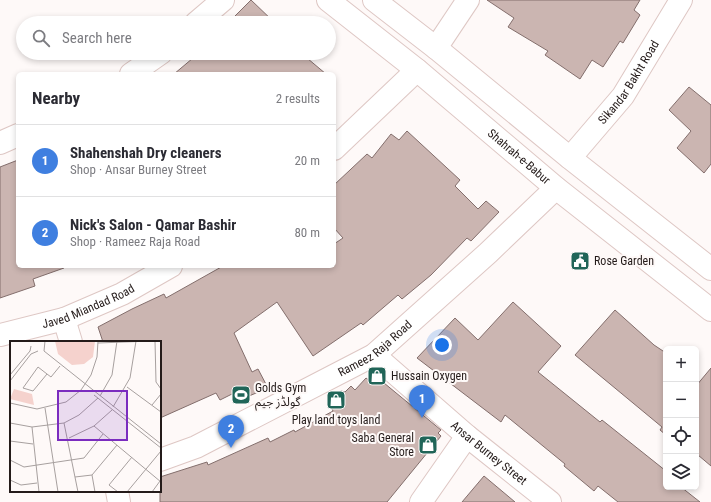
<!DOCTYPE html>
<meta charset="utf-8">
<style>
:root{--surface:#fff;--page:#f2f2f3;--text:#2b2b33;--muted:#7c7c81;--line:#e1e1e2;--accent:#206558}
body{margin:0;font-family:"Roboto Condensed","Noto Sans Arabic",sans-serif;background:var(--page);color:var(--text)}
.controls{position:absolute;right:12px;bottom:12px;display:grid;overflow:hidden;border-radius:6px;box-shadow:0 2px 6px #0003}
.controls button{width:36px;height:36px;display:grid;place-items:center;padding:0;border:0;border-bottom:1px solid var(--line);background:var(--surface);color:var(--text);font:20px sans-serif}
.you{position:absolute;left:442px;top:345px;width:14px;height:14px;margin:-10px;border:3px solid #fff;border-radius:50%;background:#1a73e8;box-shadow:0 0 0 6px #1a73e833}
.badge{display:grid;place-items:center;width:26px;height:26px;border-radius:50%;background:var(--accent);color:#fff;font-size:13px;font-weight:700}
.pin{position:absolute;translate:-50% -33px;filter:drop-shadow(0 1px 2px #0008)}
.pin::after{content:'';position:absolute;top:21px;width:14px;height:12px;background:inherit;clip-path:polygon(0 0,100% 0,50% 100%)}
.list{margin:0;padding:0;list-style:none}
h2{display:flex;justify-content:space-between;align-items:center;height:52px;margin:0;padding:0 16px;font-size:17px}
h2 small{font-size:13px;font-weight:400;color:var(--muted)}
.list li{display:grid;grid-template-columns:26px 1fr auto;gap:12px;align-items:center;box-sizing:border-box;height:72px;padding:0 16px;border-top:1px solid var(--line)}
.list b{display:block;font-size:15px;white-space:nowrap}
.list p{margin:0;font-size:13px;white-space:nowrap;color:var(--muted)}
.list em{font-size:13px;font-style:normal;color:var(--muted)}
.icon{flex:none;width:22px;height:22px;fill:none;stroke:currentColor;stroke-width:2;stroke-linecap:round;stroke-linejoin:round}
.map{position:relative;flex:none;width:711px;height:502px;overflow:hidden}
.search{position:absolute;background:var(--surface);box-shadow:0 2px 6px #0003;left:16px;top:16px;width:320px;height:44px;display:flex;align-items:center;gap:10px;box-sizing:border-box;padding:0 14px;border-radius:22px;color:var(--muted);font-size:15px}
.panel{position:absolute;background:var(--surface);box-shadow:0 2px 6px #0003;left:16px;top:72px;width:320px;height:196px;border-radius:6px}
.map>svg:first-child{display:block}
.building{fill:#cbb5b1;stroke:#836e6c}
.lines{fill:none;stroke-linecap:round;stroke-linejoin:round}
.minor-casing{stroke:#dec7c4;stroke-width:24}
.tertiary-casing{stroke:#dec7c4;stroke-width:24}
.secondary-casing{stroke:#dec7c4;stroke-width:24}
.minor{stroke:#fff;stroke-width:22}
.tertiary{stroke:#fff;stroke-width:22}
.secondary{stroke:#fff;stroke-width:22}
.labels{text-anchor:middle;stroke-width:4;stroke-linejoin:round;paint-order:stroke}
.street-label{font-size:12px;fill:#241b1a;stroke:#fef9f8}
.poi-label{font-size:12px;fill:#241b1a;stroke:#fef9f8;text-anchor:start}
.inset-road{fill:none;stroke:#a7a09f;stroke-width:1}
.view{fill:#7b2cbf;fill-opacity:0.15;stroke:#7b2cbf;stroke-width:2}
.inset-edge{fill:none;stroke:#241b1a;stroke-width:2}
</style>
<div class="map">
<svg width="711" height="502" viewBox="0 0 711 502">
<rect width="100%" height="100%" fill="#fef9f8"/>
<path class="building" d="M251,0L275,23H228Z
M487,0H640L634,10L640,15L623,43L620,41L603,67L592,60L580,79L545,55L548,51L508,27L514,18Z
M199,53H301L326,74H174Z
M689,87L711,105V164L704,173L677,148L691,131L669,110Z
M407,131L460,180L455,186L478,209L486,201L499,212L471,241L467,238L431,275L402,299L398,295L363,325L361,323L313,356L277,302L234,333L252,372L258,369L268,388L249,396L244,388L220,400L216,393L160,418V342H103L98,327L132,309L164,294L166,298L223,266H334V244L343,238L334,228V185L367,154L372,158L391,134L399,140Z
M18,160V266H64V268L33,279L35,286L0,298V167Z
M513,302L561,346L538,372L600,422L602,420L666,471V487H681L700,502H618L598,486L594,491L564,466L565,464L505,415L501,422L417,358L455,318L478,340Z
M615,310L654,345L666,353V435L660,430L662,427L575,355Z
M711,368V466L698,455L696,457V386Z
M366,378L373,383L378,378L441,430L438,433L441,436L387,502H160V477L207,462L208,465L268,438L270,442L294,430L295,432L333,411L328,401L341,391L345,392L351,386L355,390Z
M484,476L515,502H462Z"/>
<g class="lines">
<defs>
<g id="minor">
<path d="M436,48L468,0"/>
<path d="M334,149L417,70"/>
<path id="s1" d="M570,158L623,96L681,0"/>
<path d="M64,319L71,342"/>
<path id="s2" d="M0,335L64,319L122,294L171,266"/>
<path id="s3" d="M374,355L467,436L550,502"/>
<path id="s4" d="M160,460L196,447L374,355L488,253L556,188"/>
<path d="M117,491L119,502"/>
<path d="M421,502L467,436"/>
</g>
<path id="tertiary" d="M196,23L223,0
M131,74L161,53
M0,143L18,135"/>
<g id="secondary">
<path id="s5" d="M328,0L417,70L556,188L711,310"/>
<path d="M374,0L436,48L570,158L711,269"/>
</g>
</defs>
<use href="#minor" class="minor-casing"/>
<use href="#tertiary" class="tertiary-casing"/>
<use href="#secondary" class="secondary-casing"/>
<use href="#minor" class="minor"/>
<use href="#tertiary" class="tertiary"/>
<use href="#secondary" class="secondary"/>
</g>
<defs>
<symbol id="civic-square" viewBox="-11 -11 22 22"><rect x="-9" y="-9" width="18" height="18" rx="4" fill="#206558" stroke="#fef9f8"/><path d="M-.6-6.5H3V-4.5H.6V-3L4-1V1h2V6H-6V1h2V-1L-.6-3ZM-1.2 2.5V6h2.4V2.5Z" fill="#fff"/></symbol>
<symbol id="shop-square" viewBox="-11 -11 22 22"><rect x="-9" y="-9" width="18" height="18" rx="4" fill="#206558" stroke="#fef9f8"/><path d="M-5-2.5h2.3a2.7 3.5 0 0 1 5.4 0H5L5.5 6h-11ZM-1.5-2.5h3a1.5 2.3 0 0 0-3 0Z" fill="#fff"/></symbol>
<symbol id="stadium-square" viewBox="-11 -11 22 22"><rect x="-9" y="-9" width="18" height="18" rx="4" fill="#206558" stroke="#fef9f8"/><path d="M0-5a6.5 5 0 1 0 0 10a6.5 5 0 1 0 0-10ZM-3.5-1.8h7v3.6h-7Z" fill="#fff"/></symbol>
</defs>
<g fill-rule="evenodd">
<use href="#civic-square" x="569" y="250" width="22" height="22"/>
<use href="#shop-square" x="366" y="365" width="22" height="22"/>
<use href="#stadium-square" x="230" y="384" width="22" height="22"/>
<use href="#shop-square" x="325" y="389" width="22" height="22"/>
<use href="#shop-square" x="417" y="434" width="22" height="22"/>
</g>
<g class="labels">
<g class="street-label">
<text dy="4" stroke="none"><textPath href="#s1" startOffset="96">Sikandar Bakht Road</textPath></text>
<text dy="4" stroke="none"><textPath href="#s5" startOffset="247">Shahrah-e-Babur</textPath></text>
<text dy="4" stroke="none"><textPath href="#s2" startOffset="93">Javed Miandad Road</textPath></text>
<text dy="4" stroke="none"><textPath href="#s4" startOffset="243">Rameez Raja Road</textPath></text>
<text dy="4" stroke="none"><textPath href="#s3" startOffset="151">Ansar Burney Street</textPath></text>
</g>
<g class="poi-label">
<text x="594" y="265">Rose Garden</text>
<text x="391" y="380">Hussain Oxygen</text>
<text x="255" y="392">Golds Gym<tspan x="255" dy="14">گولڈز جیم</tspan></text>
<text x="336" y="424" text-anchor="middle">Play land toys land</text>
<text x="414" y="442" text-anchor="end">Saba General<tspan x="414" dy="14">Store</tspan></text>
</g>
</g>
<g transform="translate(10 341)">
<rect width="151" height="151" fill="#fef9f8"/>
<path d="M45,0H85L83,16L74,23L62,24L48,13ZM4,48L22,53L24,64L0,58Z" fill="#f5d2cd"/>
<path class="inset-road" d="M35,0L34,10L151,103M145,0L146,41L151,48M88,2L141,0M37,33L28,26L13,47L23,50L37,33L41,36L50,25M0,34L20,10L21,5M0,40L21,13L28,10M117,46L151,71M84,54L151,107M90,55L102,34L107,0M0,62L27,68L56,61L71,49L81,34L87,16L88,0M142,64L151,53M103,66L120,37L126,0M35,67L48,151M0,82L22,86L54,82L69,74L88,57M54,82L68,151M84,85L151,141M22,86L29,151M59,97L84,85L102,69M0,100L23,103M0,119L14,126L74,117L93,93M82,134L85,151M65,136L82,134L107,104M0,139L11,144L27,142M108,151L99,144L122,116M117,151L151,110M142,151L150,140"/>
<path class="view" d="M48,50H117V99H48Z"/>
<rect width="151" height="151" class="inset-edge"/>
</g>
</svg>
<div class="controls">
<button>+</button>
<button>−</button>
<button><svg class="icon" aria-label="locate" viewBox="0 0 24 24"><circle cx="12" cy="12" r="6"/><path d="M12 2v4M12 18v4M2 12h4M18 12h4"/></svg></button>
<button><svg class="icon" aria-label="layers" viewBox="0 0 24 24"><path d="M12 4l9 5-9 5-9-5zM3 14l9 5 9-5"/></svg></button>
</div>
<div class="you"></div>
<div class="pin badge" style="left:422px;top:418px;background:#3f7fe0">1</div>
<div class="pin badge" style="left:231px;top:448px;background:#3f7fe0">2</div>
<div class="search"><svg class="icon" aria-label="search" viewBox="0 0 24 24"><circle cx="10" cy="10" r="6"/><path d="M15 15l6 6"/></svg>Search here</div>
<section class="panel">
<h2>Nearby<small>2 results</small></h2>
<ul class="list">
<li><span class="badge" style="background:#3f7fe0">1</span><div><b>Shahenshah Dry cleaners</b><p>Shop · Ansar Burney Street</p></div><em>20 m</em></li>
<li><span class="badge" style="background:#3f7fe0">2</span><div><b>Nick's Salon - Qamar Bashir</b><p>Shop · Rameez Raja Road</p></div><em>80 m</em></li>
</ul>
</section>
</div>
